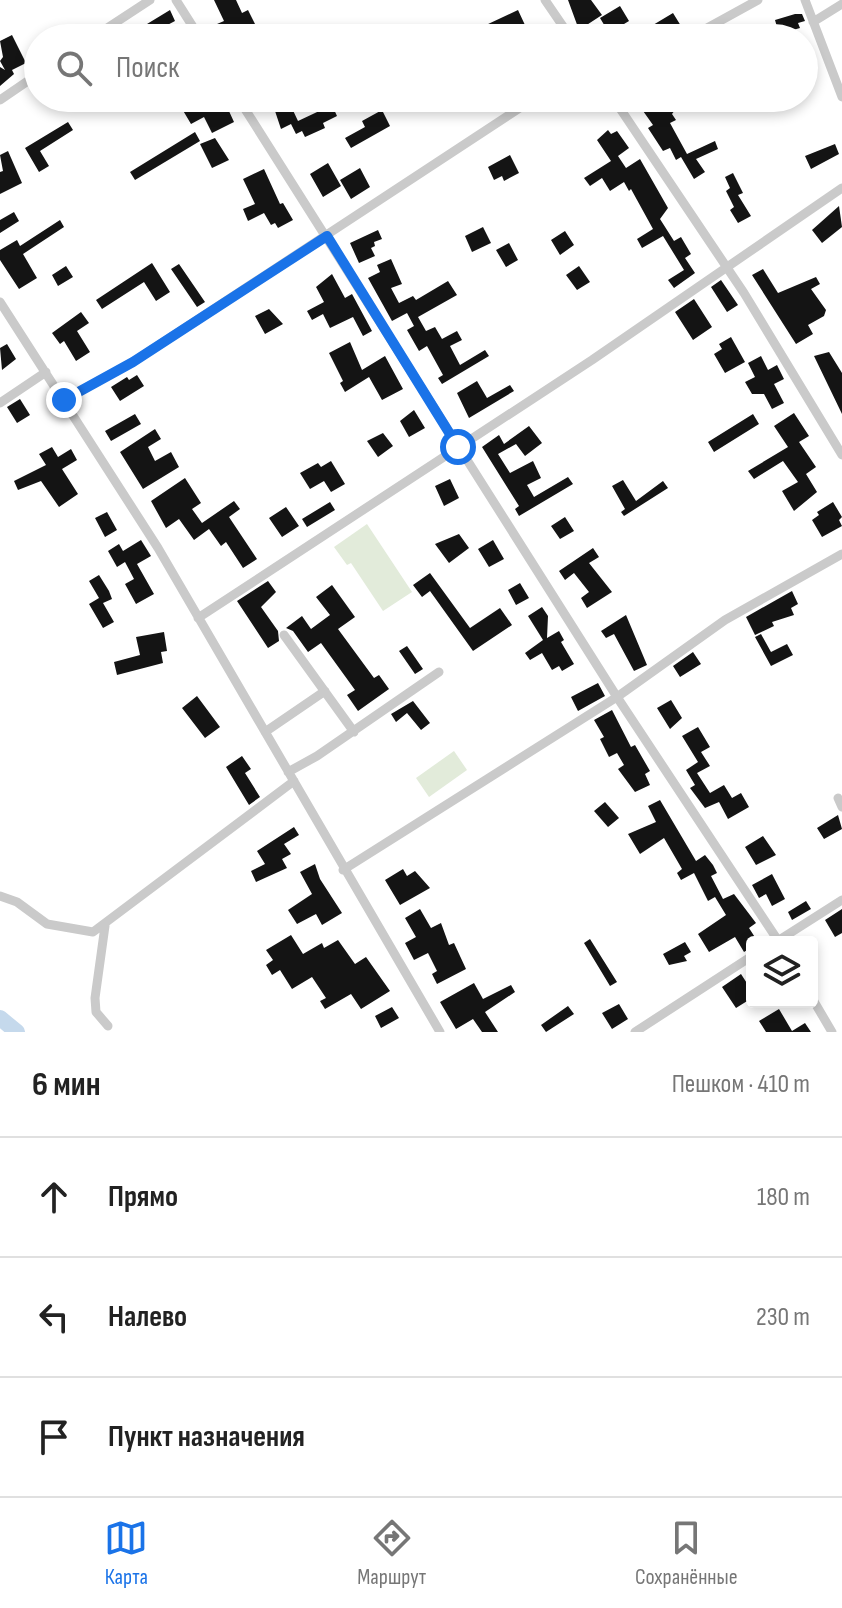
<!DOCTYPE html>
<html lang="ru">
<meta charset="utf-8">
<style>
:root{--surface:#fff;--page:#f2f2f2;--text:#222;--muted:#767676;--line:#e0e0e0;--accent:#1a73e8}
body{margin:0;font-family:"Sofia Sans Condensed",sans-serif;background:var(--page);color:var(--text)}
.controls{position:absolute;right:24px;bottom:24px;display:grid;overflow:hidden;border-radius:8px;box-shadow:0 4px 12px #0003}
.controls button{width:72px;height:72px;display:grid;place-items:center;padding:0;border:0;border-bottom:2px solid var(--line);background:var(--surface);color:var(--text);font:40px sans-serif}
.stop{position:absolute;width:24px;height:24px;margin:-18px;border:6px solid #1a73e8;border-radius:50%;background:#fff}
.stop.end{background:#1a73e8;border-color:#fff;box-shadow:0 2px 8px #0008}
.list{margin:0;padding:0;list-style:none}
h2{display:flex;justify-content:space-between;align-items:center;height:104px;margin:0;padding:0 32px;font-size:34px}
h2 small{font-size:26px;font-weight:400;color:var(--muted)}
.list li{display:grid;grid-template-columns:52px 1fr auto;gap:24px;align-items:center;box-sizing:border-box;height:120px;padding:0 32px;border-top:2px solid var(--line)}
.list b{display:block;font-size:30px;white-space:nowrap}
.list em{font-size:26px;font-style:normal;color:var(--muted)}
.icon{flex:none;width:44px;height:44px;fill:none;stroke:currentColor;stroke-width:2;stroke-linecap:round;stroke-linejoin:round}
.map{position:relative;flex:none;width:842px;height:1032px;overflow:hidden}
.search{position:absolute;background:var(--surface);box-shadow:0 4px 12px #0003;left:24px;right:24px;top:24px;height:88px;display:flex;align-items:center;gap:20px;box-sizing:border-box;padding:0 28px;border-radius:44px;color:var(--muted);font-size:30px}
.sheet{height:464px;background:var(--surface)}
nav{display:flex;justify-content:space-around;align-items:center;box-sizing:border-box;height:112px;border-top:2px solid var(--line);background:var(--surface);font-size:22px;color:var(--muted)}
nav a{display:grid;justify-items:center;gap:4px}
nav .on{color:var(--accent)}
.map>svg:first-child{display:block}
.green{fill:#e2ebda}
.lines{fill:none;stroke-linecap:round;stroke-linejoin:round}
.river{stroke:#c5d9ec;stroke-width:16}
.building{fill:#141414}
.minor{stroke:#cacaca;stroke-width:9}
.route{stroke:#1a73e8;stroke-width:10}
</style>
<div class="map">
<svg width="842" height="1032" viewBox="0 0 842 1032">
<rect width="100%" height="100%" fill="#fff"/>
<path class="green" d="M367,524L412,592L383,611L351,563L347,565L334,547Z
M454,751L467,770L429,797L416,778Z"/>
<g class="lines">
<path class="river" d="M0,1018L17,1032"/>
</g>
<path class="building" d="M214,0H236L242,13L248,10L262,38H215L210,27L224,21Z
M568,0H591L602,15L579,30Z
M620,6L629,21L609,33L600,18Z
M170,10L175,21L156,31L157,38H124Z
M518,10L531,38H492L486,25Z
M673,13L681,26L670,33L672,38H660L653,25Z
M795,14H802L805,21L798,23L800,28L779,34L775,20Z
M12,35L26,63L12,70L14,74L0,86V67L5,70L0,61L3,57L0,41Z
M184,98H197L202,108L214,101L213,98H223L234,122L212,133L204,117L191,124L178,102Z
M561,98H603L588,107L585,101L571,111Z
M640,98H655L665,110L673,98H684L672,114L676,120L670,123L687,154L715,141L718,149L696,159L705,172L694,179L681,157L676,160L670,148L663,151L648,128L653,125L636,101Z
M283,103L285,107L290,104L298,121L332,105L337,116L323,123L325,128L305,137L302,131L296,134L291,124L281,129L274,108Z
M382,110L390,126L351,148L345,138L365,127L362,121Z
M68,122L73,130L40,151L49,166L39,172L25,148Z
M608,130L611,134L617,131L629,148L618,156L626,168L640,159L668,208L660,219L674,241L681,237L691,254L685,258L695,273L674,288L668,280L684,270L663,236L642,248L637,239L653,229L631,189L629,191L624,182L610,191L602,178L590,186L584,178L611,161L597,140Z
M195,132L200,141L135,180L130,172Z
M215,138L229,160L212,168L200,144Z
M835,144L839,154L811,169L805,156Z
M8,151L22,183L0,194V172L3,171L0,155Z
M510,155L519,173L504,181L502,176L494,180L488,167Z
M328,163L341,186L323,197L310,174Z
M360,168L370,187L351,199L340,180Z
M264,169L280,204L283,203L293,220L278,228L275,223L271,225L264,213L248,221L243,209L255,204L243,179Z
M733,173L743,193L738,195L751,216L738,223L730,210L734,207L726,191L730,188L725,177Z
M839,206L842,227L822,243L812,230Z
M14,212L19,221L0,233V220Z
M60,220L64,227L23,254L37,278L19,289L0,260V250L17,240L20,246Z
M483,227L491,243L472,252L465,236Z
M378,230L382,239L374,242L375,246L371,248L375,256L359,263L350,243Z
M565,231L574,245L560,255L551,240Z
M509,243L518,260L506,267L496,250Z
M391,259L402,284L391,288L399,303L413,296L416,300L448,281L457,295L418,317L426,331L435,327L442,339L457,331L462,340L450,346L460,365L485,350L489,356L442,384L438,378L443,375L427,346L419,351L407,330L414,326L407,313L392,321L368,278L380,272L377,265Z
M152,263L170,292L156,301L144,282L102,309L96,300Z
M179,264L205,302L197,307L171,269Z
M66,266L73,277L58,286L52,275Z
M579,266L590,282L577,290L566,275Z
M763,269L778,293L816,277L820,284L811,289L826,310L824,316L808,325L813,334L796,344L752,275Z
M332,274L345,298L352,294L372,331L363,336L353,317L330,328L323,314L312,320L307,311L324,302L316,287Z
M721,280L738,305L727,312L711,287Z
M694,299L712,327L693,340L675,312Z
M269,309L283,324L265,334L255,316Z
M81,312L89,323L77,331L90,352L76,361L64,341L60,344L52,333Z
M731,337L745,362L725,373L714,354L722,349L719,344Z
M350,342L362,370L385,356L403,389L382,400L369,377L345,392L340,383L343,381L329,353Z
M7,344L16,359L2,370L0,348Z
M829,352L842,373V414L814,356Z
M761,356L768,370L777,365L784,379L774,384L784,403L772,409L764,394H752L745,382L755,377L748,363Z
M137,375L144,386L120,401L111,387L127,377L129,380Z
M477,381L487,398L510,385L514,391L469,418L457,393Z
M20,399L30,415L17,423L7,407Z
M414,410L425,428L409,437L400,421Z
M794,413L809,436L799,442L816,467L806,474L817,492L794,511L782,491L798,482L783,461L754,479L748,471L788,447L774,426Z
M135,414L141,424L111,441L105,431Z
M753,414L759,424L714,452L708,442Z
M529,426L542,443L525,456L516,444L498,454L510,473L533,461L541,478L527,485L534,497L568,477L573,484L519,516L515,509L519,506L482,447L499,435L504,444Z
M155,429L161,439L148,447L155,461L171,452L179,467L143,489L120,452Z
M383,433L393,446L378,457L367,441Z
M52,447L58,457L71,449L77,460L62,469L78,494L59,507L41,481L18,490L14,481L46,465L39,454Z
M331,461L345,484L331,492L324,481L310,489L300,473L318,463L321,467Z
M185,478L201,503L192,509L202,523L234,501L240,509L229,517L257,559L243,568L226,542L221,546L209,529L194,540L179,519L166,528L151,501Z
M450,479L459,498L444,506L435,486Z
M623,480L636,501L663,481L668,488L624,516L621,512L625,509L612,486Z
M330,502L335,510L307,527L302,519Z
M833,502L842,517L839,520L842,526L822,537L812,520L819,515L817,512Z
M286,507L299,526L282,537L269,518Z
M107,512L117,530L105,537L95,518Z
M565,517L574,531L560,539L551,526Z
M459,534L469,548L449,563L435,544Z
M141,540L151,556L137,564L154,594L136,604L125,584L134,579L125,562L117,567L108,551L119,544L123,551Z
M493,540L504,559L489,567L478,549Z
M593,548L599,557L589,563L612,592L587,608L581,598L589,592L574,573L565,580L559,571Z
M430,573L470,628L500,608L512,625L473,651L430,591L422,597L413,585Z
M99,575L109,591L112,599L103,603L114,622L103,628L89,604L99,598L89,581Z
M268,581L276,592L261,607L278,631L279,641L268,648L237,601Z
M520,583L529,598L516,605L508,590Z
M332,585L355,617L338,629L374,678L379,675L389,689L358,711L347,695L355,690L321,643L308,652L293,631L286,628L302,616L311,629L330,615L316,597Z
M792,591L798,604L791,608L794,615L772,622L774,626L755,635L746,617Z
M542,607L548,616L547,638L559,631L564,640L561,642L574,664L562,671L559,666L552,670L542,653L530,660L525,653L543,640L528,616Z
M626,615L647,665L634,671L614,634L606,638L601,631Z
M164,632L167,651L161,652L163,663L117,675L114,662L140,655L136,637Z
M761,634L771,652L787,644L793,655L771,666L755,637Z
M407,646L423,669L415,674L399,651Z
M693,652L701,664L680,677L673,666Z
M598,683L605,696L578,711L571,697Z
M197,696L220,727L205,738L182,708Z
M671,700L682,718L670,729L657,708Z
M413,701L430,723L421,730L407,713L396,722L391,714Z
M612,710L631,747L635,745L650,771L645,774L650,785L635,792L618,769L624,765L617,753L609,757L600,739L604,737L594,720Z
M698,727L710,747L701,752L710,766L697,773L710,793L724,785L732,798L741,793L749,807L728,819L719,802L705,808L690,788L695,785L686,770L698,762L682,736Z
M242,756L251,769L245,773L260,797L249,805L226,767Z
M660,800L696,861L705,855L713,865L717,873L711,876L723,899L734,894L756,923L749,928L758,942H752V947L744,952L735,937L709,952L698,934L726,915L715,897L708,901L694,873L681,880L677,873L682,869L664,838L640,854L628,834L656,822L648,806Z
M605,802L619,818L608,827L594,811Z
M838,815L842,829L824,839L817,828Z
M294,827L299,835L284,844L291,854L282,859L287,868L256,882L251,871L265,864L257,851Z
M763,836L776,855L756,865L745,847Z
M315,864L320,879L342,913L322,925L316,914L297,924L288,910L312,894L300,872Z
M403,869L407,876L415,871L430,888L400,905L385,880Z
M772,874L785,899L772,906L766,894L759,898L752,885Z
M806,901L811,909L792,920L788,912Z
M420,909L431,928L441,923L449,945L454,943L466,969L437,984L432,974L437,971L428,953L414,960L405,943L416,937L405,918Z
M842,909V933L835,937L825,920Z
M291,935L303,954L322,943L324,948L338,940L355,964L366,957L390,991L361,1009L351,994L325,1009L320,1001L326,998L312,977L292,989L280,970L272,975L266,965L273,960L266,950Z
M590,939L617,982L610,986L584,943Z
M685,942L691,952L684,956L687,961L669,965L663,954Z
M741,974L752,991V998L736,1008L722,987Z
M474,983L483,999L511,985L515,992L485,1012L498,1032H482L473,1019L456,1029L440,1002Z
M619,1004L628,1019L612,1029L602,1013Z
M568,1006L574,1014L546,1032L541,1025Z
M392,1007L399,1018L381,1028L375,1016Z
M779,1009L792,1031L805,1023L811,1032H766L759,1021Z"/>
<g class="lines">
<path class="minor" d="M176,0L200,38
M545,0L571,38
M805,0L842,97
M813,22L842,4
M92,38L150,0
M689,38L758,0
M238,98L617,697L779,942
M613,98L744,293L842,455
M0,100L38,74
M0,302L158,548L440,1032
M64,400L133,362L535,98
M0,403L46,372
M198,618L592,360L842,188
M284,635L354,732
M265,732L325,691
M288,772L317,756L439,672
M838,798L842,807
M343,870L617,697L725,620L842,554
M0,896L17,902L47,924L93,932L294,781
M105,926L95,998L96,1012L108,1026
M776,942L842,900
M812,998L832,1032
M635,1032L752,956"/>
</g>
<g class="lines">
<path class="route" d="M64,400L133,362L327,236L458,447"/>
</g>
</svg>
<div class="controls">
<button><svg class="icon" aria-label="layers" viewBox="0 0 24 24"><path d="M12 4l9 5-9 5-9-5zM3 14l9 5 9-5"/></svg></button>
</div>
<div class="stop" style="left:458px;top:447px"></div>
<div class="stop end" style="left:64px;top:400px"></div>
<div class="search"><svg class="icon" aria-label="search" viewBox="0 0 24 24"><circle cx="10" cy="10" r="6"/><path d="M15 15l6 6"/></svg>Поиск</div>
</div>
<section class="sheet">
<h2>6 мин<small>Пешком · 410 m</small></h2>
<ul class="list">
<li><svg class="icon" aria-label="ahead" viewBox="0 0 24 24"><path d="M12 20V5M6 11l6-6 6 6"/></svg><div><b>Прямо</b></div><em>180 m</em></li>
<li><svg class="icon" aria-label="left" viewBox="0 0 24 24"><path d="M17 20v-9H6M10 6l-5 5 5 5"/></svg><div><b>Налево</b></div><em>230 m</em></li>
<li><svg class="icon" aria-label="arrive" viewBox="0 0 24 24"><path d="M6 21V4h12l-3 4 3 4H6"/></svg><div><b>Пункт назначения</b></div></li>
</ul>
</section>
<nav>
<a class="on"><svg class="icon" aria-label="map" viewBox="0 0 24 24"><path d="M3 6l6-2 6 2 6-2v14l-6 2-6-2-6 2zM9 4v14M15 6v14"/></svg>Карта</a>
<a><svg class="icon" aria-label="directions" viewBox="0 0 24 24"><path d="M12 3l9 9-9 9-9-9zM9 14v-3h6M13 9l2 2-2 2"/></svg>Маршрут</a>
<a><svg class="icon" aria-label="saved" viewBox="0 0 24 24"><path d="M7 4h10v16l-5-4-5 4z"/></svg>Сохранённые</a>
</nav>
